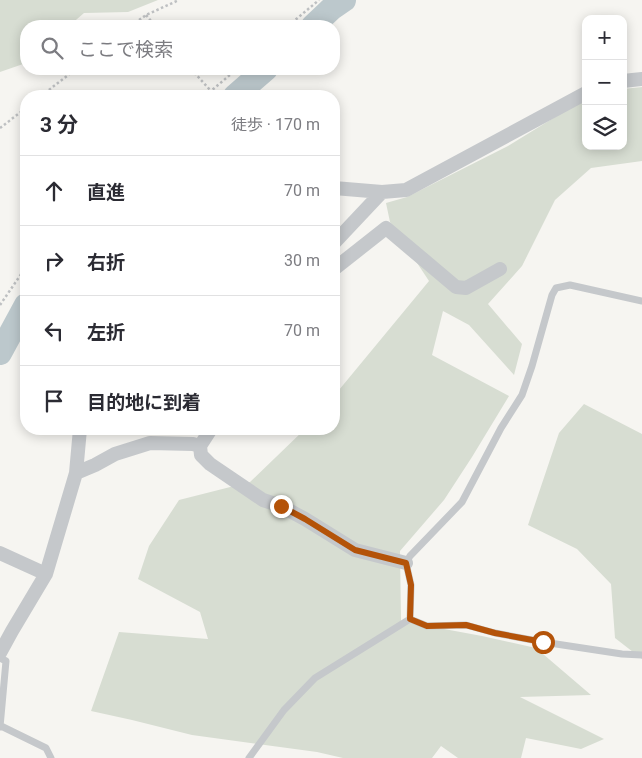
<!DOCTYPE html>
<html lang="ja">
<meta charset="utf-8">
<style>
:root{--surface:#fff;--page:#f2f2f3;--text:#2b2b33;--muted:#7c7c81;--line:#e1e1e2}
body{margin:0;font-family:Roboto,"Noto Sans JP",sans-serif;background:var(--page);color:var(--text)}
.controls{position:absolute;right:15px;top:15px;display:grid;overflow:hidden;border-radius:10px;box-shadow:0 2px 12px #0003}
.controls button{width:45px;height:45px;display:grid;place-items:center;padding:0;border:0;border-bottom:1px solid var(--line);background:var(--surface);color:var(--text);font:25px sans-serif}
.stop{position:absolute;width:15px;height:15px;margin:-11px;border:4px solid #b45309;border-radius:50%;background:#fff}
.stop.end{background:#b45309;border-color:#fff;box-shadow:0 1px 5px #0008}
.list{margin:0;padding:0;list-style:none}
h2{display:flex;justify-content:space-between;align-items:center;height:65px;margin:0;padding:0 20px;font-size:21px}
h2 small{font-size:16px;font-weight:400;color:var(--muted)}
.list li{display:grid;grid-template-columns:32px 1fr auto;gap:15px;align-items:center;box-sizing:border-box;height:70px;padding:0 20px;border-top:1px solid var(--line)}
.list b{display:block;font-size:19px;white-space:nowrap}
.list em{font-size:16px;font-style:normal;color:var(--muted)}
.icon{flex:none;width:28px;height:28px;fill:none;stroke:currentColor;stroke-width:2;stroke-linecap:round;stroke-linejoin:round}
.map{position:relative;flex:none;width:642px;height:758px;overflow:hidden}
.search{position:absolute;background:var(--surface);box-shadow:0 2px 12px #0003;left:20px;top:20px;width:320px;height:55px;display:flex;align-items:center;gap:12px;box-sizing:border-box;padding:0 18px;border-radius:20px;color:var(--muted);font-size:19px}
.panel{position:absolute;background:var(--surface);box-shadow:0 2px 12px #0003;left:20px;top:90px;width:320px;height:345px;border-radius:20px}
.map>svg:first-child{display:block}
.green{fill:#d7ddd2}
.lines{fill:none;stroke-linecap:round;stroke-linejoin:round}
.river{stroke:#bcc8cc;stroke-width:24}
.path{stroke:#bec0c2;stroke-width:2.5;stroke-dasharray:2.5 2.5;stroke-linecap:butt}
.service{stroke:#c5c8cb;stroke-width:7}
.minor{stroke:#c5c8cb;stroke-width:14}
.route{stroke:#b45309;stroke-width:6}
</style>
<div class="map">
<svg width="642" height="758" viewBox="0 0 642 758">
<rect width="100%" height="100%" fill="#f6f5f1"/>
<path class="green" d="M0,0H158L128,12L84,13L69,26H26V63L0,72Z
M642,87V161L591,168L555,200L522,266L488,304L522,344L514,375L469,325L443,311L432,355L509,396L472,457L444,500L400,551L401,621L482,636L536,648L591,695L520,697L604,739L581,749L526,738L521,758H458L441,746L432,758H343L317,752L192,735L132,720L91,711L119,632L208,639L200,612L138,579L149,546L179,500L250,482L305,429H334V396L429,281L390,222L386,203L407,197L508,146L586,98V146H623V89Z
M584,404L642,434V659L615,638L611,584L577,549L528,525L559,433Z"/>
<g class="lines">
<path class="river" d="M313,26L331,9L344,0
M235,96L266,69
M0,353L26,305"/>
<path class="path" d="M146,15L155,26
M131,26L146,15L179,0
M288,26L319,0
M191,69L211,91
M41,96L76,69
M205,96L237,69
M0,128L26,108
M0,305L26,267"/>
<path class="service" d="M410,619L427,626L466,625L495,633L543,642L622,654L642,655
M0,658L6,661L0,727
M1,726L46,748L51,758
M249,758L284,710L315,678L410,619L411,585L406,563L410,556L462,502L501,428L522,395L532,366L552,295L556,288L570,285L642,301"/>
<path class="minor" d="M623,81L642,79
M334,188L382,192L406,190L586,93
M334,243L382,192
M334,269L386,228L456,287L466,288L500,269
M200,446L201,455L210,464L263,500L281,506L305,519L355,550L406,563
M76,473L95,465L115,454L150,443L193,444L200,446L211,429
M0,553L46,574
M0,653L12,631L46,574L76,473L80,429"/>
</g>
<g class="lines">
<path class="route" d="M281,506L305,519L355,550L406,563L411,585L410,619L427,626L466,625L495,633L543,642"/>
</g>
</svg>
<div class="controls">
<button>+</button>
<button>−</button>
<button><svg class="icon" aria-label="layers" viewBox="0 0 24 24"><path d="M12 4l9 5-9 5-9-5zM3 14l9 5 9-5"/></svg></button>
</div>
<div class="stop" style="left:543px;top:642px"></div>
<div class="stop end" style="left:281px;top:506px"></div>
<div class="search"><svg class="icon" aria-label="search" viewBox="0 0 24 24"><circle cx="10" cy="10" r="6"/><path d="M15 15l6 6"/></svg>ここで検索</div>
<section class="panel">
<h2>3 分<small>徒歩 · 170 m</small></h2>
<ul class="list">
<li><svg class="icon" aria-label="ahead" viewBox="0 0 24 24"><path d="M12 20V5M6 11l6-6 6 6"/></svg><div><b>直進</b></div><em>70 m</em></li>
<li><svg class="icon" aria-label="right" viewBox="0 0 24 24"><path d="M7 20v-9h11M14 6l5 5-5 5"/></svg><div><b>右折</b></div><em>30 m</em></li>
<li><svg class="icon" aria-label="left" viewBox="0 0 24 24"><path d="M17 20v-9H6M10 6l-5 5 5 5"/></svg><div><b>左折</b></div><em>70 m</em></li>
<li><svg class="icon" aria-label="arrive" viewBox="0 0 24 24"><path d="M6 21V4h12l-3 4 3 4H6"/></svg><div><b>目的地に到着</b></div></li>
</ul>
</section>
</div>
